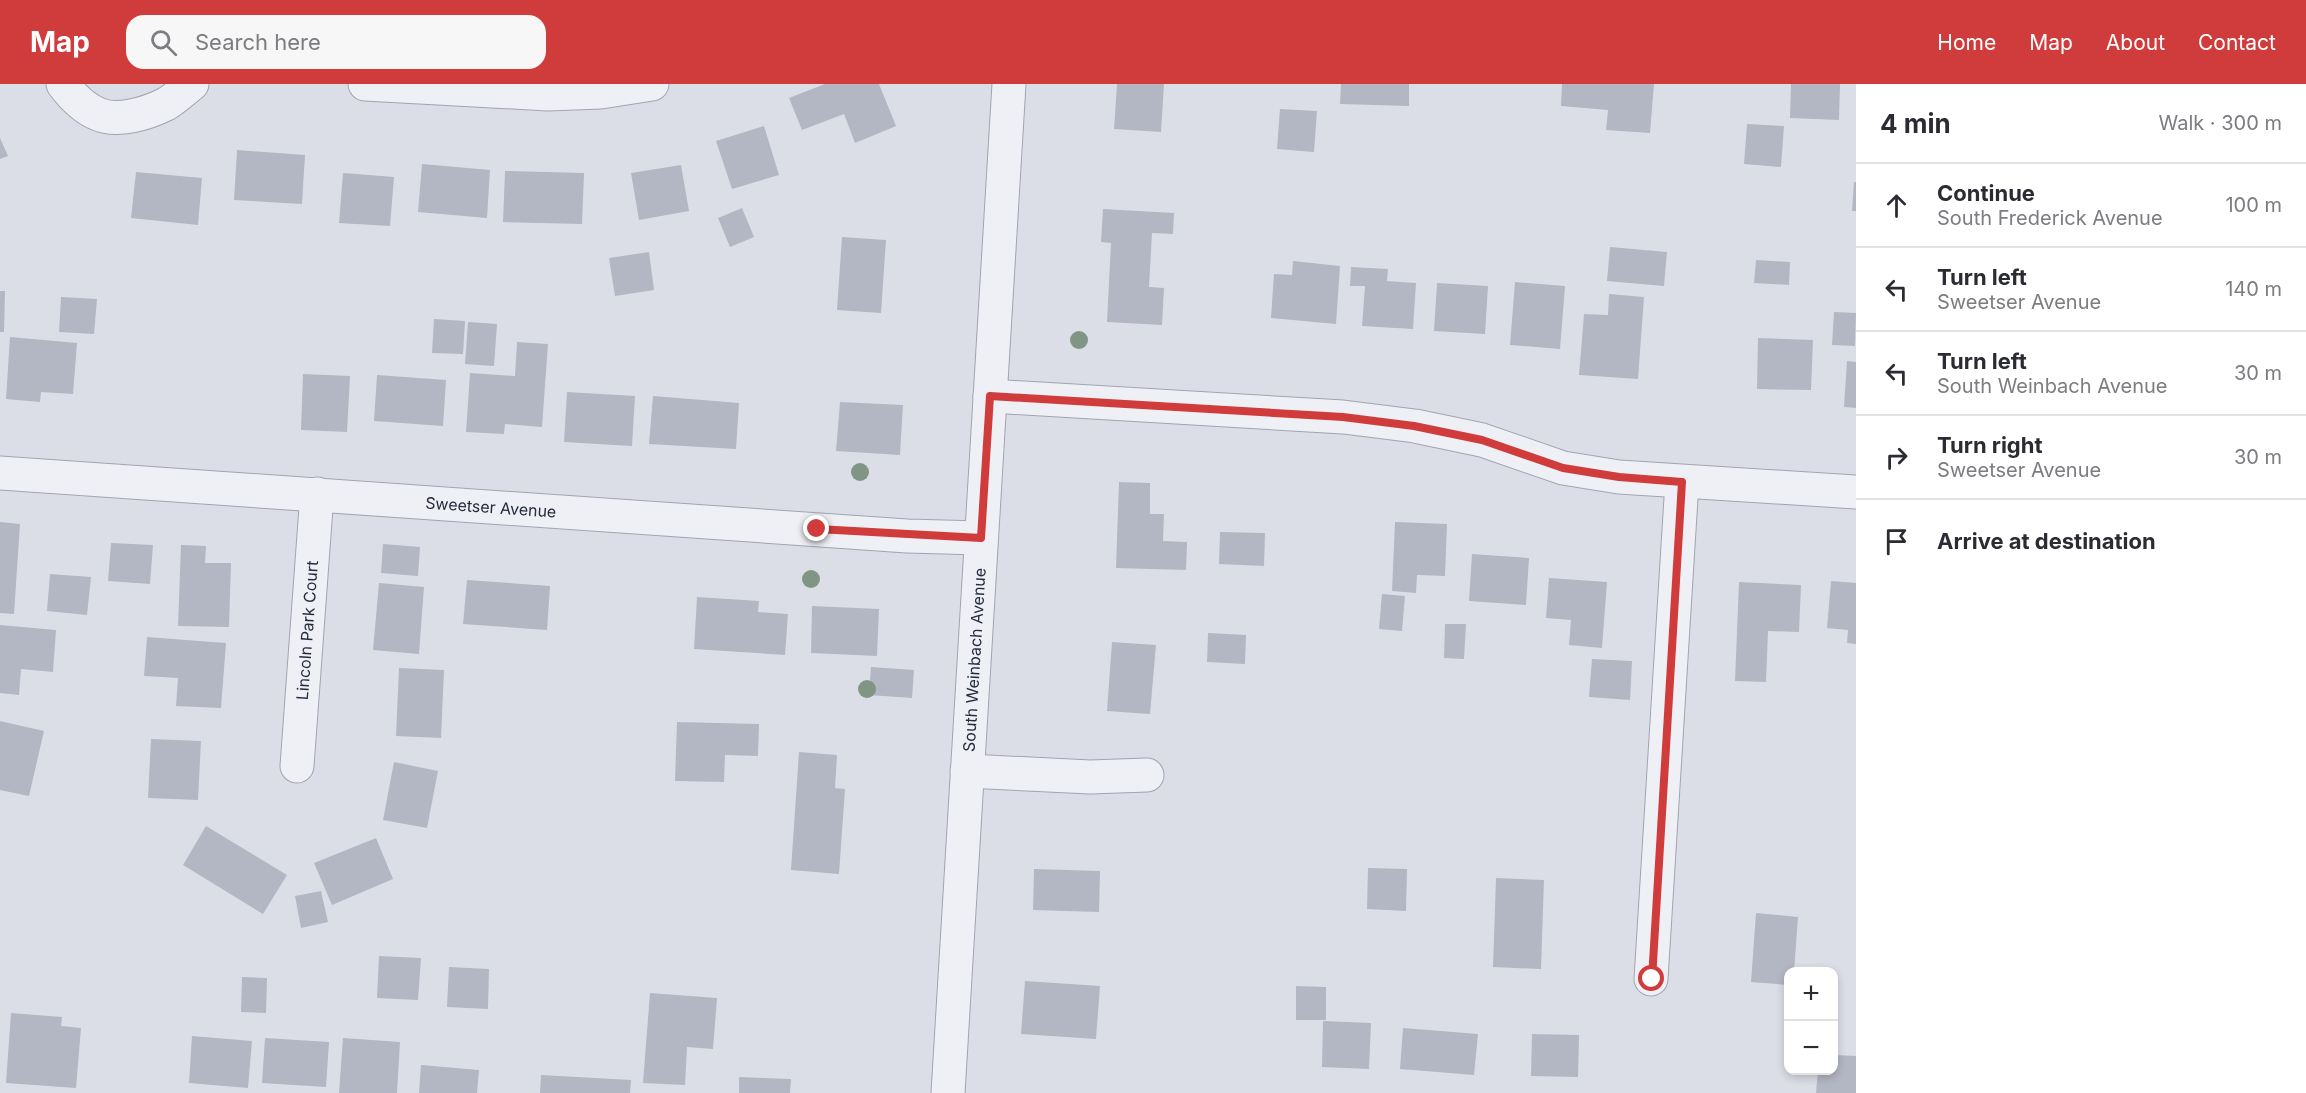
<!DOCTYPE html>
<meta charset="utf-8">
<style>
:root{--surface:#fff;--page:#f7f7f7;--text:#2b2b33;--muted:#7c7c81;--line:#e1e1e2;--accent:#d03c3c}
body{margin:0;font-family:Inter,sans-serif;background:var(--page);color:var(--text)}
.controls{position:absolute;right:18px;bottom:18px;display:grid;overflow:hidden;border-radius:12px;box-shadow:0 3px 9px #0003}
.controls button{width:54px;height:54px;display:grid;place-items:center;padding:0;border:0;border-bottom:2px solid var(--line);background:var(--surface);color:var(--text);font:30px sans-serif}
.stop{position:absolute;width:18px;height:18px;margin:-14px;border:4px solid #d03c3c;border-radius:50%;background:#fff}
.stop.end{background:#d03c3c;border-color:#fff;box-shadow:0 2px 6px #0008}
.list{margin:0;padding:0;list-style:none}
h2{display:flex;justify-content:space-between;align-items:center;height:78px;margin:0;padding:0 24px;font-size:26px}
h2 small{font-size:20px;font-weight:400;color:var(--muted)}
.list li{display:grid;grid-template-columns:39px 1fr auto;gap:18px;align-items:center;box-sizing:border-box;height:84px;padding:0 24px;border-top:2px solid var(--line)}
.list b{display:block;font-size:22px;white-space:nowrap}
.list p{margin:0;font-size:20px;white-space:nowrap;color:var(--muted)}
.list em{font-size:20px;font-style:normal;color:var(--muted)}
.icon{flex:none;width:33px;height:33px;fill:none;stroke:currentColor;stroke-width:2;stroke-linecap:round;stroke-linejoin:round}
.map{position:relative;flex:none;width:1856px;height:1009px;overflow:hidden}
header{display:flex;align-items:center;gap:36px;box-sizing:border-box;height:84px;padding:0 30px;background:var(--accent);color:#fff}
header strong{font-size:28px}
nav{display:flex;gap:33px;margin-inline-start:auto;font-size:21px}
.search{width:420px;height:54px;background:var(--page);display:flex;align-items:center;gap:15px;box-sizing:border-box;padding:0 21px;border-radius:18px;color:var(--muted);font-size:22px}
main{display:flex}
aside{flex:1;background:var(--surface)}
.map>svg:first-child{display:block}
.building{fill:#b3b7c3}
.lines{fill:none;stroke-linecap:round;stroke-linejoin:round}
.minor-casing{stroke:#a1a4b1;stroke-width:35}
.minor{stroke:#eff0f5;stroke-width:33}
.tree{fill:#809583}
.route{stroke:#d03c3c;stroke-width:8}
.labels{text-anchor:middle;stroke-width:4.5;stroke-linejoin:round;paint-order:stroke}
.street-label{font-size:16px;fill:#252a3d;stroke:#ebeef4}
</style>
<header>
<strong>Map</strong>
<div class="search"><svg class="icon" aria-label="search" viewBox="0 0 24 24"><circle cx="10" cy="10" r="6"/><path d="M15 15l6 6"/></svg>Search here</div>
<nav><a>Home</a><a>Map</a><a>About</a><a>Contact</a></nav>
</header>
<main>
<div class="map">
<svg width="1856" height="1009" viewBox="0 0 1856 1009">
<rect width="100%" height="100%" fill="#dcdee7"/>
<path class="building" d="M825,0H879L896,42L855,59L844,30L802,46L789,14Z
M1117,0H1164L1161,48L1114,45Z
M1341,0H1409V22L1340,20Z
M1562,0H1654L1650,49L1606,46L1608,26L1561,22Z
M1791,0H1840L1839,36L1790,34Z
M1280,25L1317,27L1314,68L1277,65Z
M1747,40L1784,42L1781,83L1744,80Z
M764,42L779,91L732,105L716,57Z
M0,54L8,72L0,75Z
M237,66L305,71L302,120L234,116Z
M422,80L490,86L487,134L418,128Z
M681,81L689,127L639,136L631,89Z
M505,87L584,89L582,140L503,138Z
M136,88L202,94L198,141L131,134Z
M343,89L394,93L390,142L339,139Z
M1854,98H1856V127H1852Z
M742,124L754,153L730,163L718,134Z
M1103,125L1174,129L1173,150L1152,149L1149,203L1164,204L1162,241L1107,238L1111,159L1101,158Z
M842,153L886,156L881,229L837,226Z
M1610,163L1667,168L1664,202L1607,197Z
M649,168L654,206L615,212L609,174Z
M1756,176L1790,178L1789,201L1754,199Z
M1293,177L1340,182L1336,240L1271,234L1274,190L1292,191Z
M1351,183L1388,185L1387,197L1416,199L1413,245L1362,242L1365,202H1350Z
M1515,198L1565,202L1560,265L1510,261Z
M1437,199L1488,202L1485,250L1434,247Z
M0,207H5L4,248H0Z
M1609,210L1644,213L1638,295L1579,291L1584,230L1608,231Z
M61,213L97,215L94,250L59,248Z
M1834,228L1856,229L1855,262L1832,261Z
M434,235L465,237L463,270L432,269Z
M468,238L497,240L494,282L465,280Z
M10,253L77,259L73,310L41,308L40,318L6,315Z
M1758,254L1813,256L1811,306L1757,305Z
M517,258L548,260L542,343L505,340L504,350L466,348L470,289L515,292Z
M1847,277L1856,278V324L1844,323Z
M303,290L350,292L347,348L301,346Z
M377,291L446,296L443,342L374,337Z
M567,308L635,312L632,362L564,358Z
M653,312L739,319L736,365L649,360Z
M840,318L903,321L900,371L836,367Z
M1119,398L1150,399V430H1164L1163,457L1187,458L1186,486L1116,484Z
M0,438L20,440L14,530L0,529Z
M1395,438L1447,440L1445,492L1417,491L1416,509L1392,507Z
M1220,448L1265,449L1264,482L1219,480Z
M111,459L153,461L150,500L108,497Z
M383,460L420,463L418,492L381,489Z
M181,461L206,462L205,479H231L229,543L178,542Z
M1472,470L1529,474L1526,521L1469,517Z
M50,490L91,493L87,531L47,527Z
M1549,494L1607,498L1602,564L1569,561L1571,536L1546,534Z
M467,496L550,502L547,546L463,540Z
M1831,497L1856,499V560L1847,559L1848,546L1827,544Z
M1739,498L1801,501L1799,548L1768,547L1766,598L1735,597Z
M379,499L424,503L419,570L373,566Z
M1382,510L1405,512L1402,547L1379,545Z
M697,513L759,517L758,528L788,530L785,571L694,565Z
M812,522L879,525L877,572L811,569Z
M1445,540H1466L1464,575L1444,574Z
M0,541L56,546L53,588L21,585L19,611L0,609Z
M1208,549L1246,551L1245,580L1207,578Z
M147,553L226,559L221,624L176,622L178,594L144,592Z
M1112,558L1156,561L1150,630L1107,627Z
M1592,575L1632,577L1630,616L1589,613Z
M871,583L914,586L912,614L869,611Z
M399,584L444,586L441,654L396,652Z
M0,637L44,647L29,712L0,706Z
M677,638L759,640L758,672L725,671L724,698L675,697Z
M151,655L201,657L198,716L148,714Z
M799,668L837,671L835,704L845,705L839,790L791,786Z
M394,678L438,687L427,744L383,736Z
M206,742L287,791L263,830L183,781Z
M376,754L393,795L332,821L314,779Z
M1368,784L1407,785L1406,827L1367,825Z
M1034,785L1100,787L1099,828L1033,826Z
M1496,794L1544,796L1541,885L1493,883Z
M321,807L328,838L301,844L295,812Z
M1756,829L1798,833L1794,888H1788V901L1751,898Z
M379,872L421,874L418,916L377,914Z
M449,883L489,885L488,925L447,923Z
M242,893L267,894L266,929L241,928Z
M1025,897L1100,902L1096,955L1021,950Z
M1296,902L1326,903V936H1296Z
M650,909L717,914L713,965L687,963L685,1001L643,999Z
M11,929L62,933L61,942L81,944L76,1004L6,999Z
M1323,937L1371,939L1369,985L1322,983Z
M1403,944L1478,950L1474,991L1400,985Z
M1532,950L1579,951L1578,993L1531,992Z
M192,952L252,957L248,1004L189,999Z
M265,954L329,958L326,1003L262,999Z
M343,954L400,958L397,1009H339Z
M1834,971L1856,972V1009H1816L1818,986H1834Z
M421,981L479,986L477,1009H419Z
M541,991L631,996L630,1009H540Z
M739,993L791,995L790,1009H739Z"/>
<g class="lines">
<defs>
<g id="minor">
<path d="M63,0C72,12 83,24 98,30C117,39 148,29 166,20C175,15 183,7 192,0"/>
<path d="M365,0L548,10L601,8L652,0"/>
<path d="M990,312L1343,333L1415,342L1482,356L1563,384L1619,393L1856,408"/>
<path id="s1" d="M0,389L907,452L981,454"/>
<path id="s2" d="M297,682L317,410"/>
<path d="M967,687L1090,693L1147,691"/>
<path d="M1651,895L1682,398"/>
<path id="s3" d="M948,1009L1009,0"/>
</g>
</defs>
<use href="#minor" class="minor-casing"/>
<use href="#minor" class="minor"/>
</g>
<g class="tree">
<circle cx="1079" cy="256" r="9"/>
<circle cx="860" cy="388" r="9"/>
<circle cx="811" cy="495" r="9"/>
<circle cx="867" cy="605" r="9"/>
</g>
<g class="lines">
<path class="route" d="M817,445L981,454L990,312L1343,333L1414,342L1482,356L1563,384L1619,393L1682,398L1652,895"/>
</g>
<g class="labels">
<g class="street-label">
<text dy="6" stroke="none"><textPath href="#s1" startOffset="492">Sweetser Avenue</textPath></text>
<text dy="6" stroke="none"><textPath href="#s2" startOffset="136">Lincoln Park Court</textPath></text>
<text dy="6" stroke="none"><textPath href="#s3" startOffset="434">South Weinbach Avenue</textPath></text>
</g>
</g>
</svg>
<div class="controls">
<button>+</button>
<button>−</button>
</div>
<div class="stop" style="left:1652px;top:895px"></div>
<div class="stop end" style="left:817px;top:445px"></div>
</div>
<aside>
<h2>4 min<small>Walk · 300 m</small></h2>
<ul class="list">
<li><svg class="icon" aria-label="ahead" viewBox="0 0 24 24"><path d="M12 20V5M6 11l6-6 6 6"/></svg><div><b>Continue</b><p>South Frederick Avenue</p></div><em>100 m</em></li>
<li><svg class="icon" aria-label="left" viewBox="0 0 24 24"><path d="M17 20v-9H6M10 6l-5 5 5 5"/></svg><div><b>Turn left</b><p>Sweetser Avenue</p></div><em>140 m</em></li>
<li><svg class="icon" aria-label="left" viewBox="0 0 24 24"><path d="M17 20v-9H6M10 6l-5 5 5 5"/></svg><div><b>Turn left</b><p>South Weinbach Avenue</p></div><em>30 m</em></li>
<li><svg class="icon" aria-label="right" viewBox="0 0 24 24"><path d="M7 20v-9h11M14 6l5 5-5 5"/></svg><div><b>Turn right</b><p>Sweetser Avenue</p></div><em>30 m</em></li>
<li><svg class="icon" aria-label="arrive" viewBox="0 0 24 24"><path d="M6 21V4h12l-3 4 3 4H6"/></svg><div><b>Arrive at destination</b></div></li>
</ul>
</aside>
</main>
